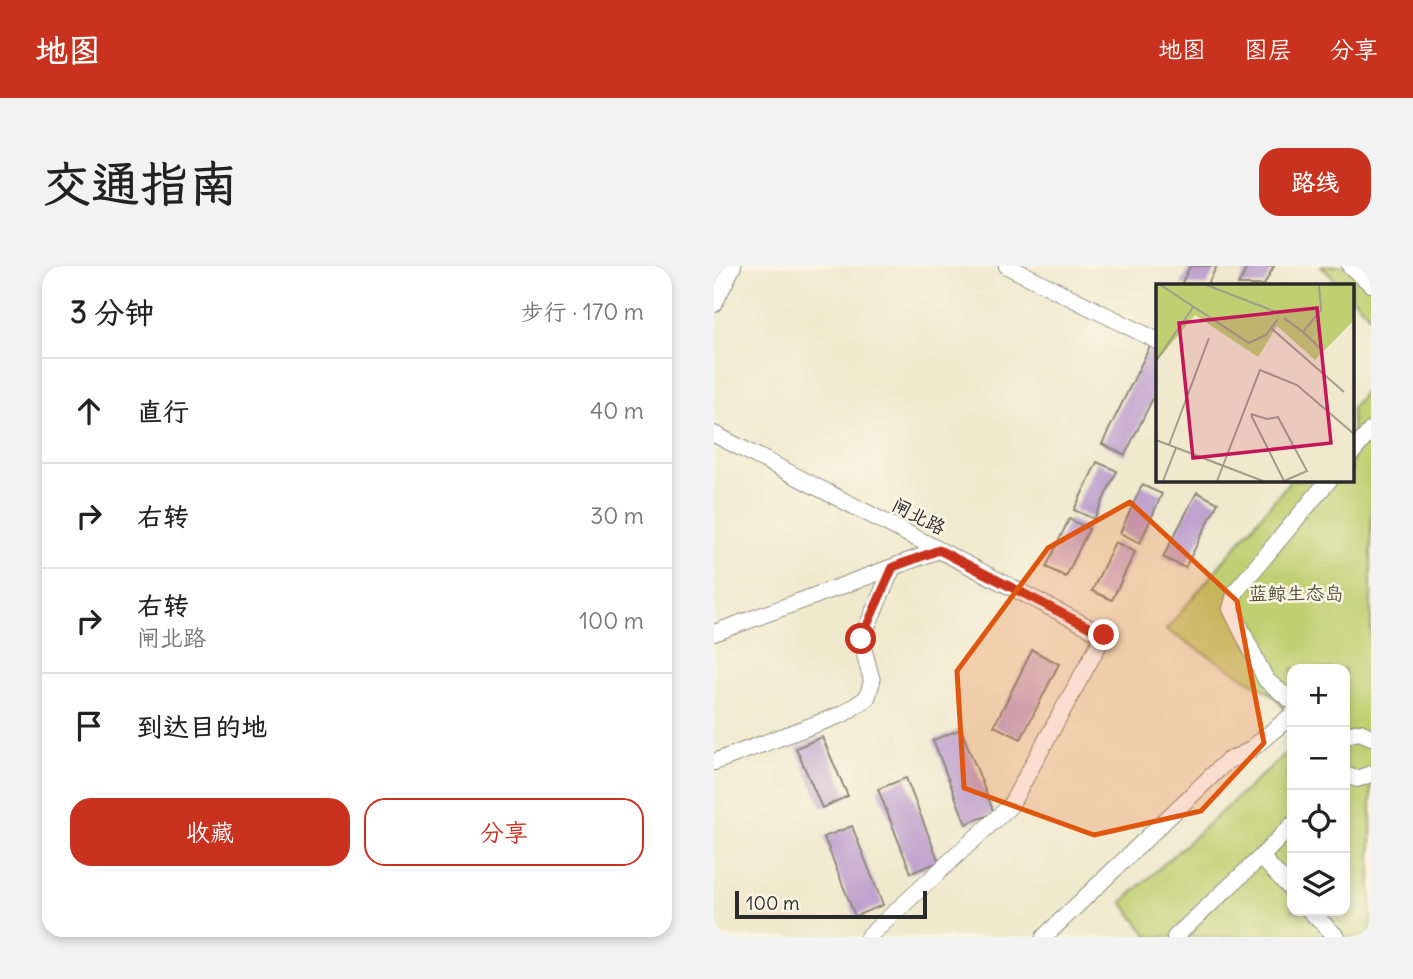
<!DOCTYPE html>
<html lang="zh">
<meta charset="utf-8">
<style>
:root{--surface:#fff;--page:#f2f2f2;--text:#222;--muted:#767676;--line:#e0e0e0;--accent:#c8321e}
body{margin:0;font-family:Delius,"LXGW WenKai TC",sans-serif;background:var(--page);color:var(--text)}
.controls{position:absolute;right:21px;bottom:21px;display:grid;overflow:hidden;border-radius:14px;box-shadow:0 4px 10px #0003}
.controls button{width:63px;height:63px;display:grid;place-items:center;padding:0;border:0;border-bottom:2px solid var(--line);background:var(--surface);color:var(--text);font:35px sans-serif}
.scale{position:absolute;left:21px;bottom:18px;width:192px;box-sizing:border-box;padding-left:7px;border:4px solid #2b2b2b;border-top:0;font-size:19px;line-height:24px;white-space:nowrap;color:#2b2b2b;-webkit-text-stroke:5px #fcf5e5;paint-order:stroke}
.stop{position:absolute;width:21px;height:21px;margin:-16px;border:5px solid #c8321e;border-radius:50%;background:#fff}
.stop.end{background:#c8321e;border-color:#fff;box-shadow:0 2px 7px #0008}
.list{margin:0;padding:0;list-style:none}
h2{display:flex;justify-content:space-between;align-items:center;height:91px;margin:0;padding:0 28px;font-size:30px}
h2 small{font-size:23px;font-weight:400;color:var(--muted)}
.list li{display:grid;grid-template-columns:46px 1fr auto;gap:21px;align-items:center;box-sizing:border-box;height:105px;padding:0 28px;border-top:2px solid var(--line)}
.list b{display:block;font-size:26px;white-space:nowrap}
.list p{margin:0;font-size:23px;white-space:nowrap;color:var(--muted)}
.list em{font-size:23px;font-style:normal;color:var(--muted)}
.actions{display:flex;gap:14px;padding:21px 28px}
.actions a{flex:1;padding:16px 0;border:2px solid var(--accent);border-radius:21px;text-align:center;font-size:24px;color:var(--accent)}
.actions .main{background:var(--accent);color:#fff}
.icon{flex:none;width:38px;height:38px;fill:none;stroke:currentColor;stroke-width:2;stroke-linecap:round;stroke-linejoin:round}
.map{position:relative;flex:none;width:657px;height:671px;overflow:hidden;border-radius:21px}
header{display:flex;align-items:center;gap:42px;box-sizing:border-box;height:98px;padding:0 35px;background:var(--accent);color:#fff}
header strong{font-size:33px}
nav{display:flex;gap:38px;margin-inline-start:auto;font-size:24px}
.intro{display:flex;align-items:center;justify-content:space-between;box-sizing:border-box;height:168px;padding:0 42px}
h1{margin:0;font-size:49px}
.button{padding:18px 32px;border-radius:21px;background:var(--accent);color:#fff;font-size:24px;font-weight:700}
main{display:flex;gap:42px;padding:0 42px}
aside{flex:1;background:var(--surface);border-radius:21px;box-shadow:0 4px 10px #0003}
.map>svg:first-child{display:block}
.green{fill:#bfcf72;stroke:#757d4e;stroke-width:2}
.building{fill:#bfa3ce}
.lines{fill:none;stroke-linecap:round;stroke-linejoin:round}
.street-casing{stroke:#8e8a7c;stroke-width:18}
.street{stroke:#fff;stroke-width:16}
.route{stroke:#c8321e;stroke-width:9}
.marked{fill:#df570e;fill-opacity:0.2;stroke:#df570e;stroke-width:5;stroke-linejoin:round}
.labels{text-anchor:middle;stroke-width:5;stroke-linejoin:round;paint-order:stroke}
.street-label{font-size:19px;fill:#2b2b2b;stroke:#fcf5e5}
.park-label{font-size:19px;fill:#50543d;stroke:#fcf5e5}
.inset-road{fill:none;stroke:#a19d8d;stroke-width:2}
.view{fill:#c2185b;fill-opacity:0.15;stroke:#c2185b;stroke-width:3.5}
.inset-edge{fill:none;stroke:#2b2b2b;stroke-width:3.5}
</style>
<header>
<strong>地图</strong>
<nav><a>地图</a><a>图层</a><a>分享</a></nav>
</header>
<div class="intro"><h1>交通指南</h1><a class="button">路线</a></div>
<main>
<aside>
<h2>3 分钟<small>步行 · 170 m</small></h2>
<ul class="list">
<li><svg class="icon" aria-label="ahead" viewBox="0 0 24 24"><path d="M12 20V5M6 11l6-6 6 6"/></svg><div><b>直行</b></div><em>40 m</em></li>
<li><svg class="icon" aria-label="right" viewBox="0 0 24 24"><path d="M7 20v-9h11M14 6l5 5-5 5"/></svg><div><b>右转</b></div><em>30 m</em></li>
<li><svg class="icon" aria-label="right" viewBox="0 0 24 24"><path d="M7 20v-9h11M14 6l5 5-5 5"/></svg><div><b>右转</b><p>闸北路</p></div><em>100 m</em></li>
<li><svg class="icon" aria-label="arrive" viewBox="0 0 24 24"><path d="M6 21V4h12l-3 4 3 4H6"/></svg><div><b>到达目的地</b></div></li>
</ul>
<div class="actions"><a class="main">收藏</a><a>分享</a></div>
</aside>
<div class="map">
<svg width="657" height="671" viewBox="0 0 657 671">
<rect width="100%" height="100%" fill="#fcf5e5"/>
<filter id="ink" filterUnits="userSpaceOnUse"><feTurbulence type="fractalNoise" baseFrequency=".0143" numOctaves="2"/><feDisplacementMap in="SourceGraphic" scale="14" xChannelSelector="R" yChannelSelector="G"/><feConvolveMatrix kernelMatrix="1 2 1 2 8 2 1 2 1" color-interpolation-filters="sRGB"/></filter>
<filter id="wash" filterUnits="userSpaceOnUse"><feTurbulence type="fractalNoise" baseFrequency=".00686" numOctaves="4" result="noise"/><feDisplacementMap in="SourceGraphic" scale="28" xChannelSelector="R" yChannelSelector="G"/><feGaussianBlur stdDeviation="1.57" result="paint"/><feColorMatrix in="noise" values="0 0 0 0 0 0 0 0 0 0 0 0 0 0 0 0 0 1.4 0 .05"/><feComposite in="paint" operator="in"/></filter>
<g filter="url(#wash)">
<rect width="100%" height="100%" fill="#f0e9ce"/>
<path class="green" d="M607,0H657V51L638,31V19H626Z
M657,118V671H435L408,636L578,482V645H631V403H578V452L559,429L452,364L577,214H638V141Z"/>
<g id="blocks">
<path class="building" d="M476,0H503L493,19H467Z
M534,0H560L550,19H524Z
M439,74L444,76V122L411,189L388,178Z
M383,196L403,205L380,253L360,244Z
M428,219L448,228L426,277L406,267Z
M483,226L504,237L471,302L449,291Z
M355,253L375,263L352,311L332,301Z
M401,276L421,286L398,334L378,325Z
M318,384L345,398L307,473L280,460Z
M247,463L280,547L252,558L219,474Z
M108,471L134,530L108,542L82,482Z
M192,512L225,596L197,607L164,523Z
M138,560L169,639L141,650L110,571Z"/>
</g>
</g>
<g filter="url(#ink)">
<use href="#blocks" fill-opacity="0" stroke="#8e8a7c" stroke-width="2"/>
<g class="lines">
<defs>
<path id="street" d="M293,0L444,75
M636,0L657,18
M0,38L19,0
M0,168L390,369L296,540L154,671
M638,187L657,164
M0,367L225,284
M578,435L552,414L517,343L522,325L615,214
M631,469L646,466L657,471
M0,496L129,448L153,432L158,415L147,374L179,301
M631,509L643,513L657,508
M578,559L547,591L578,624
M596,645L623,671
M330,671L513,495L535,485L578,449
M461,671L547,591"/>
</defs>
<use href="#street" class="street-casing"/>
<use href="#street" class="street"/>
</g>
</g>
<g class="lines" filter="url(#ink)">
<path class="route" d="M147,373L179,301L225,284L390,369"/>
</g>
<path class="marked" d="M416,236L523,335L550,477L487,545L380,569L250,522L243,405L334,282Z"/>
<g class="labels">
<g class="street-label">
<text transform="translate(205 250) rotate(27)" y="7">闸北路</text>
</g>
<g class="park-label">
<text x="582" y="334">蓝鲸生态岛</text>
</g>
</g>
<g transform="translate(442 18)">
<rect width="198" height="198" fill="#f0e9ce"/>
<path d="M0,0H198V36L159,76L121,42L102,73L39,31L0,78Z" fill="#bfcf72"/>
<path class="inset-road" d="M3,0L93,59L110,51L122,35M48,0L120,28M128,34L147,48L165,26L163,0M115,44L188,108M147,48L166,66M0,77L38,22M95,130L111,135L122,133L151,187L128,197M95,131L128,197M0,156L107,197M13,161L53,54M7,197L20,164M61,197L104,86L141,101L198,150"/>
<path class="view" d="M161,24L175,159L37,174L23,39Z"/>
<rect width="198" height="198" class="inset-edge"/>
</g>
</svg>
<div class="controls">
<button>+</button>
<button>−</button>
<button><svg class="icon" aria-label="locate" viewBox="0 0 24 24"><circle cx="12" cy="12" r="6"/><path d="M12 2v4M12 18v4M2 12h4M18 12h4"/></svg></button>
<button><svg class="icon" aria-label="layers" viewBox="0 0 24 24"><path d="M12 4l9 5-9 5-9-5zM3 14l9 5 9-5"/></svg></button>
</div>
<div class="scale">100 m</div>
<div class="stop" style="left:147px;top:373px"></div>
<div class="stop end" style="left:390px;top:369px"></div>
</div>
</main>
